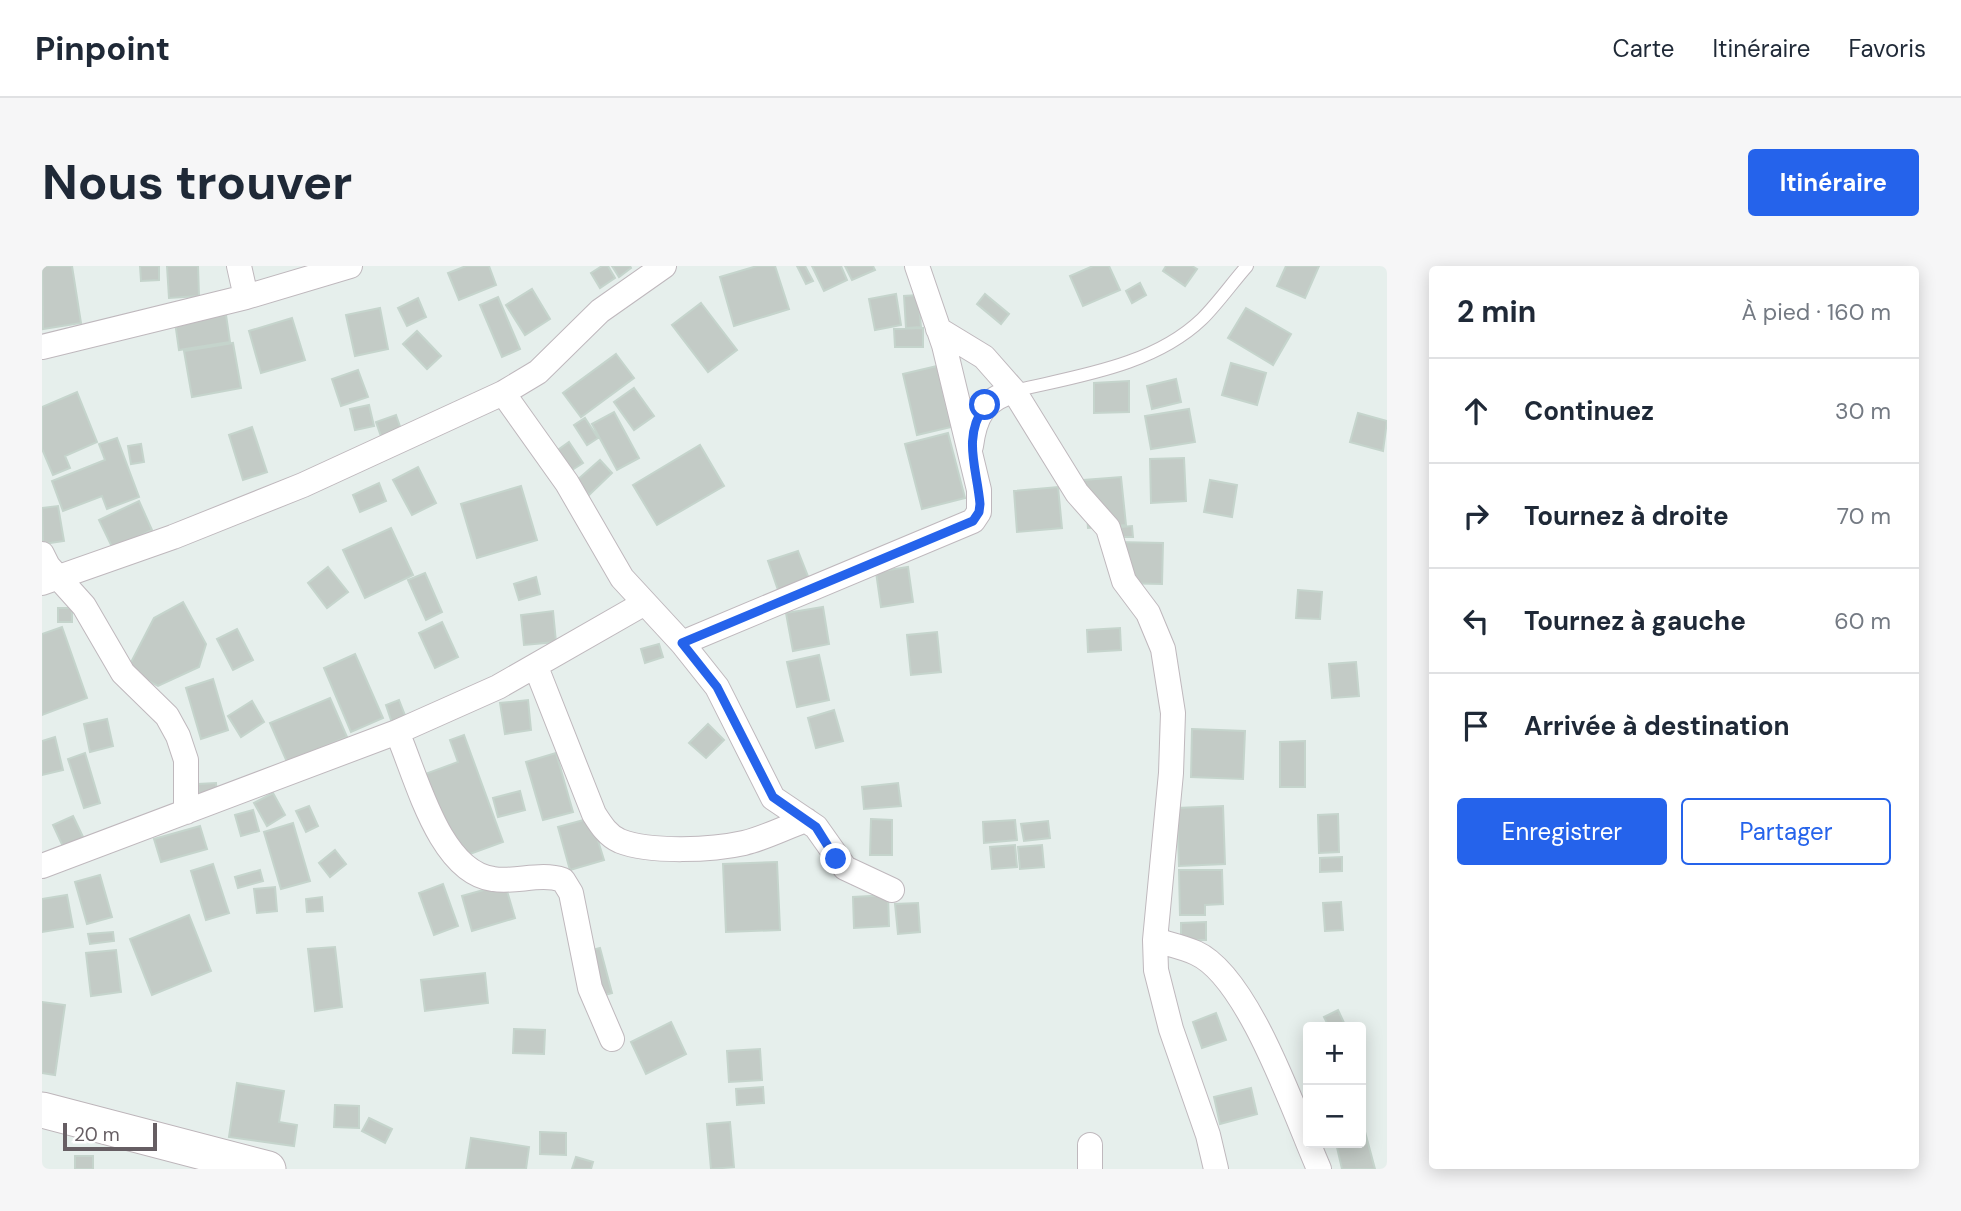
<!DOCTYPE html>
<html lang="fr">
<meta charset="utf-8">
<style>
:root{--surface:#fff;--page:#f6f6f7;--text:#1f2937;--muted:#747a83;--line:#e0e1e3;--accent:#2563eb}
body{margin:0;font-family:"DM Sans",sans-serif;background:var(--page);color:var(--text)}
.controls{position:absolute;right:21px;bottom:21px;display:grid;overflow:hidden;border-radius:7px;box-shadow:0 4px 18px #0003}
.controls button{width:63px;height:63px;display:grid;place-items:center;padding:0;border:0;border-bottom:2px solid var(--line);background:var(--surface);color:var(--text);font:35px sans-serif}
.scale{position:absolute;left:21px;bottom:18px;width:94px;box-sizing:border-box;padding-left:7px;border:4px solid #665e63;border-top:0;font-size:19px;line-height:24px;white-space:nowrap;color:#665e63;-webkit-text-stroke:5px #fff;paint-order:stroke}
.stop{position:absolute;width:21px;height:21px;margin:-16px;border:5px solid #2563eb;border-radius:50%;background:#fff}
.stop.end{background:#2563eb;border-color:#fff;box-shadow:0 2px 7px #0008}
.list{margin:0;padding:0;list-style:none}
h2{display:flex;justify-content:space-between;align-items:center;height:91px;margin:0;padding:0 28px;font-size:30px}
h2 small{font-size:23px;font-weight:400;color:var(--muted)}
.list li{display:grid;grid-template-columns:46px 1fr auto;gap:21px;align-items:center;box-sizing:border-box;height:105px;padding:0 28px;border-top:2px solid var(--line)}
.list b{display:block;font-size:26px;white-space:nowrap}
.list em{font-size:23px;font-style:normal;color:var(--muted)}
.actions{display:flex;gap:14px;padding:21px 28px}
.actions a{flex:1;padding:16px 0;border:2px solid var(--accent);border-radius:7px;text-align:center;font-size:24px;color:var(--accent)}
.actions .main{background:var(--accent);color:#fff}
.icon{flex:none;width:38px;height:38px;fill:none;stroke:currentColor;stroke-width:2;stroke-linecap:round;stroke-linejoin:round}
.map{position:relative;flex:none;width:1345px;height:903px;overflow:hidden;border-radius:7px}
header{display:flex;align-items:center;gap:42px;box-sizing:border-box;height:98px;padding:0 35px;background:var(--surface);border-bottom:2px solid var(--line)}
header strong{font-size:33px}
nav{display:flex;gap:38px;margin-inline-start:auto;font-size:24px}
.intro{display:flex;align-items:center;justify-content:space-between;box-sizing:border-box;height:168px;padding:0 42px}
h1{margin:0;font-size:49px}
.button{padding:18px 32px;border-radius:7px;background:var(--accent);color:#fff;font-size:24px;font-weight:700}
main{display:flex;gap:42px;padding:0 42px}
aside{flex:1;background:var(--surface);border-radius:7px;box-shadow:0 4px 18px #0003}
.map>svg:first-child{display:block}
.building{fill:#c3cbc6;stroke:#c5d4cc;stroke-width:2}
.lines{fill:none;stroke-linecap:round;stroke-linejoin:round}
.lane-casing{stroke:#bfb8bd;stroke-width:14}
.street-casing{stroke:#bfb8bd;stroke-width:26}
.secondary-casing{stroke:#bdb5ba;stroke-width:37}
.lane{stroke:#fff;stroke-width:12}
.street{stroke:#fff;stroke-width:24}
.secondary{stroke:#fff;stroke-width:35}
.route{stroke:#2563eb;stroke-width:9}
</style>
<header>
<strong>Pinpoint</strong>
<nav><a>Carte</a><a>Itinéraire</a><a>Favoris</a></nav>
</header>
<div class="intro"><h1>Nous trouver</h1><a class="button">Itinéraire</a></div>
<main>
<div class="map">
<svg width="1345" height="903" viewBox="0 0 1345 903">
<rect width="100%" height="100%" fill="#e6efec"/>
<path class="building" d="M0,0H30L39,57L1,63Z
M98,0H117V14L99,15Z
M125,0H156L157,30L127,32Z
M424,0H447L454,19L417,34L406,7Z
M560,0H566L573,12L558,22L549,7Z
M570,0H588L589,2L577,11Z
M715,0H733L747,43L692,60L678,11Z
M755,0H763L771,15L764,18Z
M770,0H799L805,14L782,25Z
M803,0H831L833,4L810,14Z
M1051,0H1067L1078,24L1041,40L1028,10Z
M1124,0H1150L1155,3L1143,20L1121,5Z
M1244,0H1277L1263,32L1235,20Z
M1098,17L1104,29L1090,37L1084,25Z
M490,23L508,53L483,69L464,39Z
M854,28L859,59L833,64L827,33Z
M943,28L967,48L959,58L935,38Z
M876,29L879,61L864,62L862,30Z
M456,31L478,83L460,91L438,39Z
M376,32L384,51L365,60L356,42Z
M659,37L695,84L666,106L630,59Z
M338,42L346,83L313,90L304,49Z
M1204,42L1249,68L1231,99L1186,72Z
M184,49L188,76L137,84L133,56Z
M250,52L263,94L219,107L207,65Z
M881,62V81H853L852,63Z
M375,65L399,90L385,103L361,78Z
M191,77L199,122L150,131L142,85Z
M574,88L592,112L539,151L521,127Z
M1189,97L1224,107L1215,139L1180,129Z
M895,100L909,161L875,169L861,108Z
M316,104L326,131L299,140L290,113Z
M1134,113L1139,136L1110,143L1105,120Z
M1087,115V146L1052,147V117Z
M592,122L612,150L592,164L572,136Z
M35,126L55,176L23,190L28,202L11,209L0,183V141Z
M327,139L332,160L313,164L308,143Z
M1147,143L1153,176L1109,183L1103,150Z
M572,146L597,192L575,204L550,158Z
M1316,147L1345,155L1341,185L1308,176Z
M354,149L361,169L341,176L334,156Z
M543,152L556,172L545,179L532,159Z
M210,161L225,206L201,214L187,169Z
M906,167L923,232L880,243L863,178Z
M75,172L97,231L65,243L60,230L21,245L10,215L63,194L57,178Z
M527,176L541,197L527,206L513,186Z
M99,178L102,196L89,198L86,180Z
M658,179L682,220L615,259L591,219Z
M1142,192L1144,235L1109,237L1108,193Z
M558,194L570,207L547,229L534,215Z
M376,201L394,237L370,249L351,214Z
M1079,211L1084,259L1046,262L1042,214Z
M1168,214L1195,219L1190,251L1162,246Z
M337,217L344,235L318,246L311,229Z
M479,220L495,274L435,292L419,238Z
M1016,221L1020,262L975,266L972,225Z
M97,235L110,264L71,283L57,254Z
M16,240L22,275L1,278L0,242Z
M1090,260L1091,271H1080L1079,261Z
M349,262L371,309L323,332L301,284Z
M1074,276L1121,277L1120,318L1073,317Z
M756,285L767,313L736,324L726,295Z
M286,301L306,326L285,342L266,317Z
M866,301L871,336L839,341L834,306Z
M383,307L400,346L384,354L366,314Z
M494,311L498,328L477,334L472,318Z
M1256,324L1280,326L1278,353L1254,352Z
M141,336L164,378L157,401L116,420L85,404L112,352Z
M781,341L787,378L751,385L744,347Z
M16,342H30V356H16Z
M511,345L514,376L482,379L479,349Z
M400,356L416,391L393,402L377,367Z
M20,361L45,432L0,449V368Z
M1078,362L1079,384L1046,386L1045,364Z
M195,363L211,394L191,404L175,373Z
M895,366L899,406L869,409L865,369Z
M617,378L621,391L603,397L599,383Z
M313,388L341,452L309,466L282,402Z
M777,389L787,434L755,441L745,396Z
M1314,396L1317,430L1290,432L1287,398Z
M171,413L186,464L159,473L144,422Z
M288,432L305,471L245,496L228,457Z
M357,434L364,452L350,457L344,439Z
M486,434L489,464L463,468L458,437Z
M210,435L222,456L199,471L186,450Z
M792,444L801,475L774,482L766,452Z
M65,453L71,480L48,486L42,458Z
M666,458L682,474L664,492L647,477Z
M1150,463L1203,465L1201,513L1149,511Z
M422,469L461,576L406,596L375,511L416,496L408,474Z
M13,471L21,504L0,509V475Z
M1263,475V521H1238V476Z
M43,487L58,537L42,542L26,493Z
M514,487L531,546L501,554L484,496Z
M174,517L175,533L157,535L156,518Z
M856,517L859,540L822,543L820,521Z
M478,525L483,544L456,551L451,532Z
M231,527L243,549L225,560L212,537Z
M267,540L276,560L264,566L254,545Z
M1181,540L1183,598L1137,600L1135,542Z
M211,544L217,565L199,570L193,549Z
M1296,548L1297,586L1277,587L1276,549Z
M31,550L43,575L23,585L11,559Z
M549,552L562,594L528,604L516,561Z
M829,553L850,554V589H828Z
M973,554L975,574L942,577L941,556Z
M1006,555L1008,572L982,575L979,558Z
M251,557L268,615L239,623L222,566Z
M158,560L165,583L119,596L112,573Z
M973,579L975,601L950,603L948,581Z
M1000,579L1002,601L978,603L976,581Z
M293,584L304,598L288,611L277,597Z
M1300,591V605L1278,606V592Z
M735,596L738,664L684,666L681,598Z
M171,598L187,647L164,654L149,605Z
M218,604L221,615L196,622L193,611Z
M1137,604H1180L1181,638L1163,639V649H1138Z
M58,609L70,651L45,658L33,616Z
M401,618L416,660L392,669L377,627Z
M463,618L473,652L430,665L420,630Z
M233,621L235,645L215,647L212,623Z
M25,629L31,661L0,666V633Z
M846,629L847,660L812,662L811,631Z
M280,631L281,645L265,646L264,633Z
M1299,636L1301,664L1283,665L1281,637Z
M876,637L878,666L856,668L853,638Z
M147,649L169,705L110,729L88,673Z
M1164,656V674H1139V657Z
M71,666L72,675L48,678L46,668Z
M293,681L300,741L273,745L266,683Z
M558,682L570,727L552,732L539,687Z
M74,684L79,726L49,730L44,687Z
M443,707L446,737L383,745L379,714Z
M0,736L23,739L13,809L0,807Z
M1296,744L1304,761H1287L1282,751Z
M1174,747L1184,774L1160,782L1151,756Z
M629,756L644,788L604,808L589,776Z
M472,763L503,764L502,788L471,787Z
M718,783L720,814L687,816L685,785Z
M195,817L242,825L237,856L255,859L252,880L187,871Z
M721,821L722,837L695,839L694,823Z
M1209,822L1215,848L1178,858L1172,831Z
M293,839L317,840V862L292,861Z
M327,852L350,863L343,877L320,865Z
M688,856L692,901L669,903L665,858Z
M1322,862L1333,903H1300L1294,877H1319V863Z
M498,866L524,867V889L498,888Z
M429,872L487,881L484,903H424Z
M33,890H51V903H33Z
M534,891L551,896L549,903H530Z"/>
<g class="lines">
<defs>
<path id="lane" d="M972,125C1035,110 1111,100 1160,53C1176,37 1190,17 1205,0"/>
<path id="street" d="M197,0L204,31
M896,63L942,91L972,125L1035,227L1066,262L1082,315L1106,347L1121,383L1131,447L1129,507L1113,674L1114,704L1129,763L1166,869L1174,903
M0,81L204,31L308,0
M461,127L525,217L580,312L640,377L675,421L731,532L774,561L803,602L850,624
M929,180C933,150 942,133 972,125
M0,288L6,300L42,340L81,407L125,450L136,470L144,494V546
M0,317L131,271L261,219L461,127L496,106L558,45L622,0
M640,377L931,255L937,246V224L902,79L875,0
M494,401L552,548C559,559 566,570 578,575C609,587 671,584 702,577C723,572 744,561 764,554
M355,466C374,509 397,606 451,613C474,617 498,606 521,614L529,627L548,722L570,773
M0,600L355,466L456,421L601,338
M1113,674C1126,678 1141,681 1154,687C1207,711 1253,849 1277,903
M1048,903V879"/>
<path id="secondary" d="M0,844L226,903"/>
</defs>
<use href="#lane" class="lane-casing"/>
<use href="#street" class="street-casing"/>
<use href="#secondary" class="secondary-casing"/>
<use href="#lane" class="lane"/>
<use href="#street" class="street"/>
<use href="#secondary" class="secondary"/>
</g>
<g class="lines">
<path class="route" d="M794,593L774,561L731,531L675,421L640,377L931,255L937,246L938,238C935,202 920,172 943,139"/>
</g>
</svg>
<div class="controls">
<button>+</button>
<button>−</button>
</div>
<div class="scale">20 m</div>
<div class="stop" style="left:943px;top:139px"></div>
<div class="stop end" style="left:794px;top:593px"></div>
</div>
<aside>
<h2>2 min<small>À pied · 160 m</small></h2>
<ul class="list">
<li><svg class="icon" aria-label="ahead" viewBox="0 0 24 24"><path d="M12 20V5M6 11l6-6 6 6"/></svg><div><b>Continuez</b></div><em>30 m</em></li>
<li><svg class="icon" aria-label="right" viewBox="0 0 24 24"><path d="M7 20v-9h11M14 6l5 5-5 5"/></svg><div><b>Tournez à droite</b></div><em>70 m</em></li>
<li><svg class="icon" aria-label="left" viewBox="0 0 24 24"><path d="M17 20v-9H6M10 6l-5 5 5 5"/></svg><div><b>Tournez à gauche</b></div><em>60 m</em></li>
<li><svg class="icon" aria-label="arrive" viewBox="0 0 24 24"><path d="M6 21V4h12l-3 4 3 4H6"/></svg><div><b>Arrivée à destination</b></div></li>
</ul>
<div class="actions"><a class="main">Enregistrer</a><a>Partager</a></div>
</aside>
</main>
